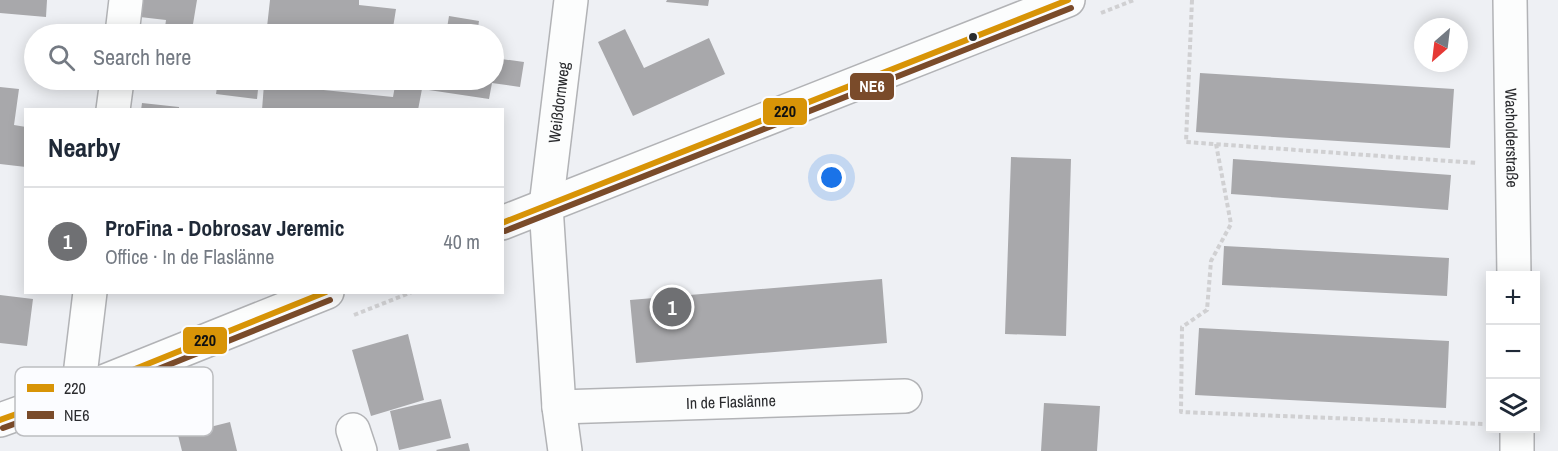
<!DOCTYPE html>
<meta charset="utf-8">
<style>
:root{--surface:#fff;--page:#f2f2f3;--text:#1f2937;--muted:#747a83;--line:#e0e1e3;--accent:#6f7073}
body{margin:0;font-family:"Archivo Narrow",sans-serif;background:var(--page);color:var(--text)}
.controls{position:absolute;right:18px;bottom:18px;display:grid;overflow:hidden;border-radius:0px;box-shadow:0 3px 15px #0003}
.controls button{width:54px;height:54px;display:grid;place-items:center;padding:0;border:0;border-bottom:2px solid var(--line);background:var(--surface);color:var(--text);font:30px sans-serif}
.compass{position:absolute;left:1414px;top:18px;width:54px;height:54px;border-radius:50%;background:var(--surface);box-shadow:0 3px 15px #0003;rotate:208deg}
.you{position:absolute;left:832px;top:178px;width:21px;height:21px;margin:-15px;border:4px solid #fff;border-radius:50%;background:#1a73e8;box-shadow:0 0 0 9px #1a73e833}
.badge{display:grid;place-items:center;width:39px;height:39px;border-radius:50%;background:var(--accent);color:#fff;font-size:20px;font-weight:700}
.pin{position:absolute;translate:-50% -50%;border:3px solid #fff;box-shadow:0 2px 6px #0006}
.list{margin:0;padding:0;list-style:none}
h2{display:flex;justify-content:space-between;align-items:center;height:78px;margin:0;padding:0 24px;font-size:26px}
h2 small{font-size:20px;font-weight:400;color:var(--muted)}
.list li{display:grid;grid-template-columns:39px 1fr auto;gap:18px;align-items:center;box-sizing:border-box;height:108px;padding:0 24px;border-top:2px solid var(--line)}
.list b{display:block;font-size:22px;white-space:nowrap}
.list p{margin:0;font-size:20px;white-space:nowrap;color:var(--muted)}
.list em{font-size:20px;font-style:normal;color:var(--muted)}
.icon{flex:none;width:33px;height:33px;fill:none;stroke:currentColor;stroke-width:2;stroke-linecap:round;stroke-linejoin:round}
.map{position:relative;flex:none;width:1558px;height:451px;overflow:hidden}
.search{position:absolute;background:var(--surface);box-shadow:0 3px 15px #0003;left:24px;top:24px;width:480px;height:66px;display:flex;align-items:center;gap:15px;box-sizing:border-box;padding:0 21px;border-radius:33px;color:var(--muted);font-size:22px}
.panel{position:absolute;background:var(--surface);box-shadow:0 3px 15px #0003;left:24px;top:108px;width:480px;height:186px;border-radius:0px}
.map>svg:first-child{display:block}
.building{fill:#a8a8ab}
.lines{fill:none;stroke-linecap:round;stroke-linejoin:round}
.minor-casing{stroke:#b2b3b6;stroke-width:36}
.path{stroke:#d0d0d2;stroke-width:4;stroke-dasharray:4.5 3;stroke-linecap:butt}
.minor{stroke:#fcfdfd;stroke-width:33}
.bus-1-casing{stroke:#fbfcff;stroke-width:10}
.bus-2-casing{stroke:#fbfcff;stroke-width:10}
.bus-1{stroke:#d89407;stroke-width:6}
.bus-2{stroke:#7a4b2a;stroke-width:6}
.bus-dot{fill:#2a2b2e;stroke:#fbfcff;stroke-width:2}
.labels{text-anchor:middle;stroke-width:6;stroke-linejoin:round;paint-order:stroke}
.street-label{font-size:16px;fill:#2a2b2e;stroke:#fbfcff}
.key{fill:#fbfcff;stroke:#bcbdc0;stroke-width:1.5}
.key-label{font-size:16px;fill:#2a2b2e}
.line-badge{stroke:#fbfcff;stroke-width:2}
.badge-label{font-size:16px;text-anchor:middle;font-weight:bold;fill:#fff}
.pale-badge-label{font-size:16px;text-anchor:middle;font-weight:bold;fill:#111}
</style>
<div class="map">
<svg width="1558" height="451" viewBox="0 0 1558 451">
<rect width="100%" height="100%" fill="#eef0f4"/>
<path class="building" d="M0,0H47L46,17L0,13Z
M142,0H197L193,24L232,28L231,34H164L166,20L140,17Z
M270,0H359V5L396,9L392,34H329L267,27Z
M667,0H709L708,6L666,2Z
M449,16L479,21L477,34H446Z
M625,29L644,68L709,38L725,74L633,116L598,42Z
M494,58L524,62L520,87L492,83L489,99L422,89L418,110H262L264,84L393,97L396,80H494Z
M1200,73L1454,89L1450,148L1196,132Z
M218,80H259L257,99L216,94Z
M0,87L19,89L14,125L26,127V167L0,164Z
M142,103L179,107V110H141Z
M1011,157L1071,159L1066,336L1005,334Z
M1233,159L1451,175L1448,210L1231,194Z
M1224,246L1449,258L1447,296L1222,285Z
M882,279L887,343L636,363L630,300Z
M0,295L33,299L27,346L0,343Z
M1199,328L1449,341L1446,408L1195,395Z
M408,334L424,400L371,416L352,350Z
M441,399L451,438L399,450L390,411Z
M1044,403L1100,406L1097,451H1041Z
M230,422L237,451H182L178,435Z
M468,443L470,451H437L436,450Z"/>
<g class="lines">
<defs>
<g id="minor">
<path id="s1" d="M1510,0L1514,276"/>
<path d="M122,34L126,0"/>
<path d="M113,110L117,80"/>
<path d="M502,223L1068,0"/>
<path d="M78,392L90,292"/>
<path id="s2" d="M559,407L905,396"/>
<path d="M0,420L78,392L327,292"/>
<path d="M1517,428V451"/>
<path d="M353,430L360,451"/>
<path id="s3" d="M565,451L559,407L546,206L571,0"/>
</g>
</defs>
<use href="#minor" class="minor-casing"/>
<path class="path" d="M1192,0L1186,142L1477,163
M1101,13L1134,0
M1216,144L1231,224L1211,261L1207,310L1182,327L1181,412L1483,424
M354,315L412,292"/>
<use href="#minor" class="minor"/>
<defs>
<path id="bus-1" d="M502,223L1068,0
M0,420L78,392L326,292"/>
<path id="bus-2" d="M505,231L1071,8
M3,428L81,400L330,300"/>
</defs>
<use href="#bus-1" class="bus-1-casing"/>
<use href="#bus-2" class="bus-2-casing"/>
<use href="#bus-1" class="bus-1"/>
<use href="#bus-2" class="bus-2"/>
</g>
<circle class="bus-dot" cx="973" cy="37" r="5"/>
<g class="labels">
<g class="street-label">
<text dy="6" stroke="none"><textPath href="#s3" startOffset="350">Weißdornweg</textPath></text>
<text dy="6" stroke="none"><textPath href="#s1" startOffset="138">Wacholderstraße</textPath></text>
<text dy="6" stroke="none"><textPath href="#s2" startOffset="172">In de Flaslänne</textPath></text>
</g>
</g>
<rect x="15" y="367" width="198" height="69" rx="9" class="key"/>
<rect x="27" y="384" width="27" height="8" fill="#d89407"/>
<rect x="27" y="411" width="27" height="8" fill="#7a4b2a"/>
<g class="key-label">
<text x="64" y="394">220</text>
<text x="64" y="421">NE6</text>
</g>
<g class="line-badge">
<rect x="849" y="72" width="46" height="29" rx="6" fill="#7a4b2a"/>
<rect x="762" y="97" width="46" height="29" rx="6" fill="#d89407"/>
<rect x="182" y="326" width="46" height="29" rx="6" fill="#d89407"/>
</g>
<g class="badge-label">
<text x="872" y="92">NE6</text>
</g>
<g class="pale-badge-label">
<text x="785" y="117">220</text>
<text x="205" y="346">220</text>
</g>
</svg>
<div class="controls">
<button>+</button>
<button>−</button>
<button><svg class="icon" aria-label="layers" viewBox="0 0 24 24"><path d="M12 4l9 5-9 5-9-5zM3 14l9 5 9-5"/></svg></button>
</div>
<svg class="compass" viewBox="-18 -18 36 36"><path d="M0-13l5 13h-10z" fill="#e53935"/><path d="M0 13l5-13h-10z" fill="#747a83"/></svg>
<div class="you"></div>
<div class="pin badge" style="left:672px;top:307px">1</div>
<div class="search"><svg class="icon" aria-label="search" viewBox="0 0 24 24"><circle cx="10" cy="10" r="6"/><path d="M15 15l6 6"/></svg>Search here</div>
<section class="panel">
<h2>Nearby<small></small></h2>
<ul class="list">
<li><span class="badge">1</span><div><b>ProFina - Dobrosav Jeremic</b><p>Office · In de Flaslänne</p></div><em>40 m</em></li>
</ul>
</section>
</div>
